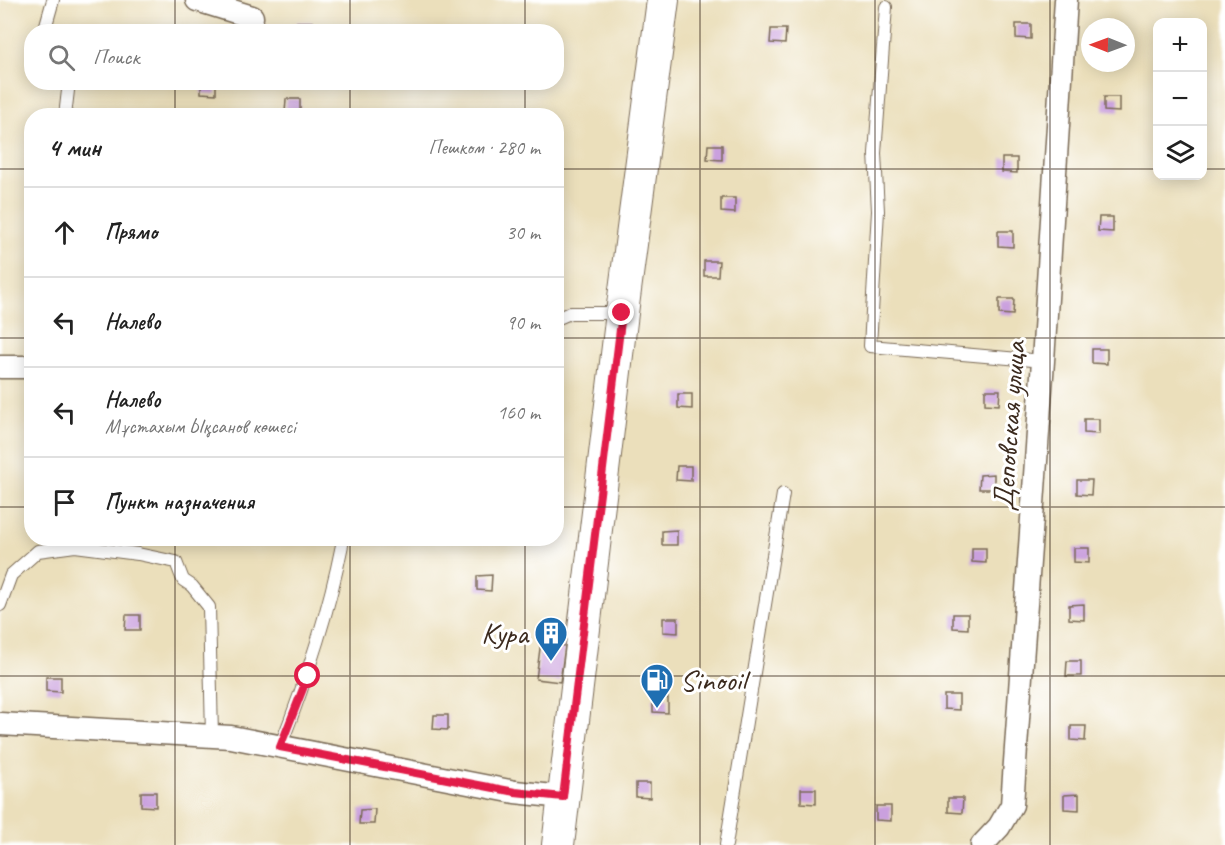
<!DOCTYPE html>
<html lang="ru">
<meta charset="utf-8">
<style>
:root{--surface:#fff;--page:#f6f6f6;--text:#222;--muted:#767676;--line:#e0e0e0}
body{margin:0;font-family:Caveat,sans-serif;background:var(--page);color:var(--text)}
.controls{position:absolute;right:18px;top:18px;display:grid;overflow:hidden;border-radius:12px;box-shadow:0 3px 15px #0003}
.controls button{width:54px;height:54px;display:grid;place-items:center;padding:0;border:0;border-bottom:2px solid var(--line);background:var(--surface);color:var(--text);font:30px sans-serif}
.compass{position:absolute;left:1081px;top:18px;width:54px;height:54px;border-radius:50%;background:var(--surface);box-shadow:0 3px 15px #0003;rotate:271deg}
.stop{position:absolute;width:18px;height:18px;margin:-14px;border:4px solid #e11d48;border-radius:50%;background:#fff}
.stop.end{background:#e11d48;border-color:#fff;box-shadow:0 2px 6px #0008}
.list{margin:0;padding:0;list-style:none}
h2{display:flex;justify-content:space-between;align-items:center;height:78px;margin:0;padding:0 24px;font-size:26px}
h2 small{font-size:20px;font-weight:400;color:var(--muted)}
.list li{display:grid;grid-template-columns:39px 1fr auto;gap:18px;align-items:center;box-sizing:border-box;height:90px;padding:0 24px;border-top:2px solid var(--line)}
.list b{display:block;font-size:22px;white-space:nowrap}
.list p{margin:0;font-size:20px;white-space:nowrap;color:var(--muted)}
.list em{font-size:20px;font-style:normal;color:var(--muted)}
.icon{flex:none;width:33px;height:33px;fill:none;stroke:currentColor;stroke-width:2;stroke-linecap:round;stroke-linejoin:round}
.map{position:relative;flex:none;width:1225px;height:845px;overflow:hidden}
.search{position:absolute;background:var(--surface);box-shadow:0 3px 15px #0003;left:24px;top:24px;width:540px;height:66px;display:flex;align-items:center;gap:15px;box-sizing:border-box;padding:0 21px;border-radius:24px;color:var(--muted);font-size:22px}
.panel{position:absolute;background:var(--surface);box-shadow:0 3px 15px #0003;left:24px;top:108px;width:540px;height:438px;border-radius:24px}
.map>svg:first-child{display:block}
.building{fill:#caa0de}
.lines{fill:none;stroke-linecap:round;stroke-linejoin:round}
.lane-casing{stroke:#796955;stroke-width:14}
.street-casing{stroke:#796955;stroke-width:25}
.secondary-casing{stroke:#796955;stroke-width:34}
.lane{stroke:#fff;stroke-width:12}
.street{stroke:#fff;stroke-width:22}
.secondary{stroke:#fff;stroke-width:32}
.route{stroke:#e11d48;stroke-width:8}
.grid{fill:none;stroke:#3b2a1e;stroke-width:1.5;stroke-opacity:0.55}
.labels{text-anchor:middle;stroke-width:6;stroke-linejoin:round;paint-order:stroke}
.street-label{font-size:30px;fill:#3b2a1e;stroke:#fff}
.poi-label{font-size:30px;fill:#3b2a1e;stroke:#fff;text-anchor:end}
</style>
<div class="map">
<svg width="1225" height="845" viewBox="0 0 1225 845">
<rect width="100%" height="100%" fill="#fff"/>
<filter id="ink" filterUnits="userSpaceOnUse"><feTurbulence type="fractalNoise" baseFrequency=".0167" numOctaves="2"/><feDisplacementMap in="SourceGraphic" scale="12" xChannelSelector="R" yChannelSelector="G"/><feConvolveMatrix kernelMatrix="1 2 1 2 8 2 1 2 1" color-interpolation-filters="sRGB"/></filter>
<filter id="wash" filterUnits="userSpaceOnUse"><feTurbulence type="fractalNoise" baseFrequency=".008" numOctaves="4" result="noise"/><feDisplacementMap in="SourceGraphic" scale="24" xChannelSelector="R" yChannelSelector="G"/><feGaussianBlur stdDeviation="1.35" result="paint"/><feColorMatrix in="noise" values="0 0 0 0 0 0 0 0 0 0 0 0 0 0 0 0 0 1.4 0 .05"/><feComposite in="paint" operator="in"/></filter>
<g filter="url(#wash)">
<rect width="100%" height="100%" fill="#ebdfbb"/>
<g id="blocks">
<path class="building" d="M297,22H312L311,32H297Z
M1016,24H1031V39L1016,38Z
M771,29H786L785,44L770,43Z
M201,82H216V94L201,93Z
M1104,97H1119V112L1104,111Z
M286,99H300V114L285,113Z
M708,145H722V160L707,159Z
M1002,158H1017V173L1002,172Z
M721,198H735V213L721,212Z
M1099,217H1113V232L1098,231Z
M998,231H1013V247L998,246Z
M704,261H719L718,276H704Z
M999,299H1014L1013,315L999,314Z
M1092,349H1107V364L1092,363Z
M985,390H1000L999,405L985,404Z
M678,394H692V409L678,408Z
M1084,419H1099V434L1084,433Z
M677,466H691V481L676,480Z
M994,474V489H979L980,475Z
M1077,480H1092L1091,495L1077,494Z
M677,530V545H662V531Z
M972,548H986V563L972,562Z
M1074,548H1089V563L1074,562Z
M492,575L491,591L477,590V576Z
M1084,604V620L1069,619V605Z
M953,614H968V629L953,628Z
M126,615H140V630H125Z
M663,618H678V633L663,632Z
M541,641L565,646L560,682L536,679Z
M1067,661H1081V676H1066Z
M46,677H61V692L46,691Z
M944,695H959V710L944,709Z
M653,698H668V713L653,712Z
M434,715H448V730L433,729Z
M1071,726H1086L1085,741L1071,740Z
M636,783H650V798L636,797Z
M801,789H816V804L801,803Z
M141,792H156V807L141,806Z
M1079,794V810L1064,809V795Z
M948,798H963L962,813L948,812Z
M876,806H891V821L876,820Z
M375,809L374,824H359L360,810Z"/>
</g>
</g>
<g filter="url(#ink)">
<use href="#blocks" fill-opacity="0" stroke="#796955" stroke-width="1.5"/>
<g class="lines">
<defs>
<path id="lane" d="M886,7L875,153L878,211L870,346L1043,361
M44,32L53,0
M65,116L69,82
M556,319L570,313H621
M0,605L11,575L38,551L75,546L138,554L176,562L183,580L192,586L209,607L212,736
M280,747C306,681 328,615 342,545
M726,845L783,494"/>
<path id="street" d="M197,0L252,17
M0,367H32
M0,724L231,737L515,792L563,797
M982,845L999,827L1012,805L1043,361L1066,0"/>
<path id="secondary" d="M558,845L622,313L663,0"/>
</defs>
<use href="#lane" class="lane-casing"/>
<use href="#street" class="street-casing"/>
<use href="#secondary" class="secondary-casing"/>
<use href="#lane" class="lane"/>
<use href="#street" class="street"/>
<use href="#secondary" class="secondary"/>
</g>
</g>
<g class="lines" filter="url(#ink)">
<path class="route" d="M308,676L280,747L515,792L563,797L622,313"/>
</g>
<path class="grid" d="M175,0V32M350,0V32M525,0V32M700,0V845M875,0V845M1050,0V845M175,82V116M350,82V116M525,82V116M0,169H32M556,169H1158M1202,169H1225M0,338H32M556,338H1225M0,507H32M556,507H1225M175,538V845M350,538V845M525,538V845M0,676H1225"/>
<defs>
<symbol id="building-pin" viewBox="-11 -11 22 30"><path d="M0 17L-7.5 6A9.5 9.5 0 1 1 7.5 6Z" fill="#1f6fb2" stroke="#fff"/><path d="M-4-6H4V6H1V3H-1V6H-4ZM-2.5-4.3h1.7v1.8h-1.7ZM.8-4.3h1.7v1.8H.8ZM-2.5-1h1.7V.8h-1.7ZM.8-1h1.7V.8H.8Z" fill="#fff"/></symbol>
<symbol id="fuel-pin" viewBox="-11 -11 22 30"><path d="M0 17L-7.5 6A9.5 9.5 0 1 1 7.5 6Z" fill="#1f6fb2" stroke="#fff"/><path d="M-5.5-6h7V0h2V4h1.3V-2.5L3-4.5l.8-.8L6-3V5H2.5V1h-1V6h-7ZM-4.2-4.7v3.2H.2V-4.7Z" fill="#fff"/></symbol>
</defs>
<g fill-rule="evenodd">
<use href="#building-pin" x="532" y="614" width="38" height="52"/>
<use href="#fuel-pin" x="638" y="661" width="38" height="52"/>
</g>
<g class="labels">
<g class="street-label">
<text transform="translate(1009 426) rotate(-86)" y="10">Деповская улица</text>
</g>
<g class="poi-label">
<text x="528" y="643">Кура</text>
<text x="680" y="690" text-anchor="start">Sinooil</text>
</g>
</g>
</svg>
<div class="controls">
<button>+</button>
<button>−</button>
<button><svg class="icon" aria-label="layers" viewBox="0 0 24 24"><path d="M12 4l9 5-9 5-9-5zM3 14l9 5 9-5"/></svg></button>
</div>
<svg class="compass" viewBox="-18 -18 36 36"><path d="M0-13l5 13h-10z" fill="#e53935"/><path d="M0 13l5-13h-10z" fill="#767676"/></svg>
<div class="stop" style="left:308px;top:676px"></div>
<div class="stop end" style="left:622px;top:313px"></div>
<div class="search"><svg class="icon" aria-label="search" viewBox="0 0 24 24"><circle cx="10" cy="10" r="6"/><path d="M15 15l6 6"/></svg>Поиск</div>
<section class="panel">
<h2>4 мин<small>Пешком · 280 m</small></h2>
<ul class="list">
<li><svg class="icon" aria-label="ahead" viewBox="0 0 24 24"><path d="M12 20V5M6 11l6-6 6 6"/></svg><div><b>Прямо</b></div><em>30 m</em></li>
<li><svg class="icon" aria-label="left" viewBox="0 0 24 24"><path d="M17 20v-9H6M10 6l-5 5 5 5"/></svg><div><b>Налево</b></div><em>90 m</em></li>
<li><svg class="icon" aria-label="left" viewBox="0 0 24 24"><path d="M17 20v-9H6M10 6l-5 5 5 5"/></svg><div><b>Налево</b><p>Мұстахым Ықсанов көшесі</p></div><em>160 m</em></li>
<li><svg class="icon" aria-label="arrive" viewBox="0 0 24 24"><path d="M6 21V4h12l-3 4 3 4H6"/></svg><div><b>Пункт назначения</b></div></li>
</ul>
</section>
</div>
